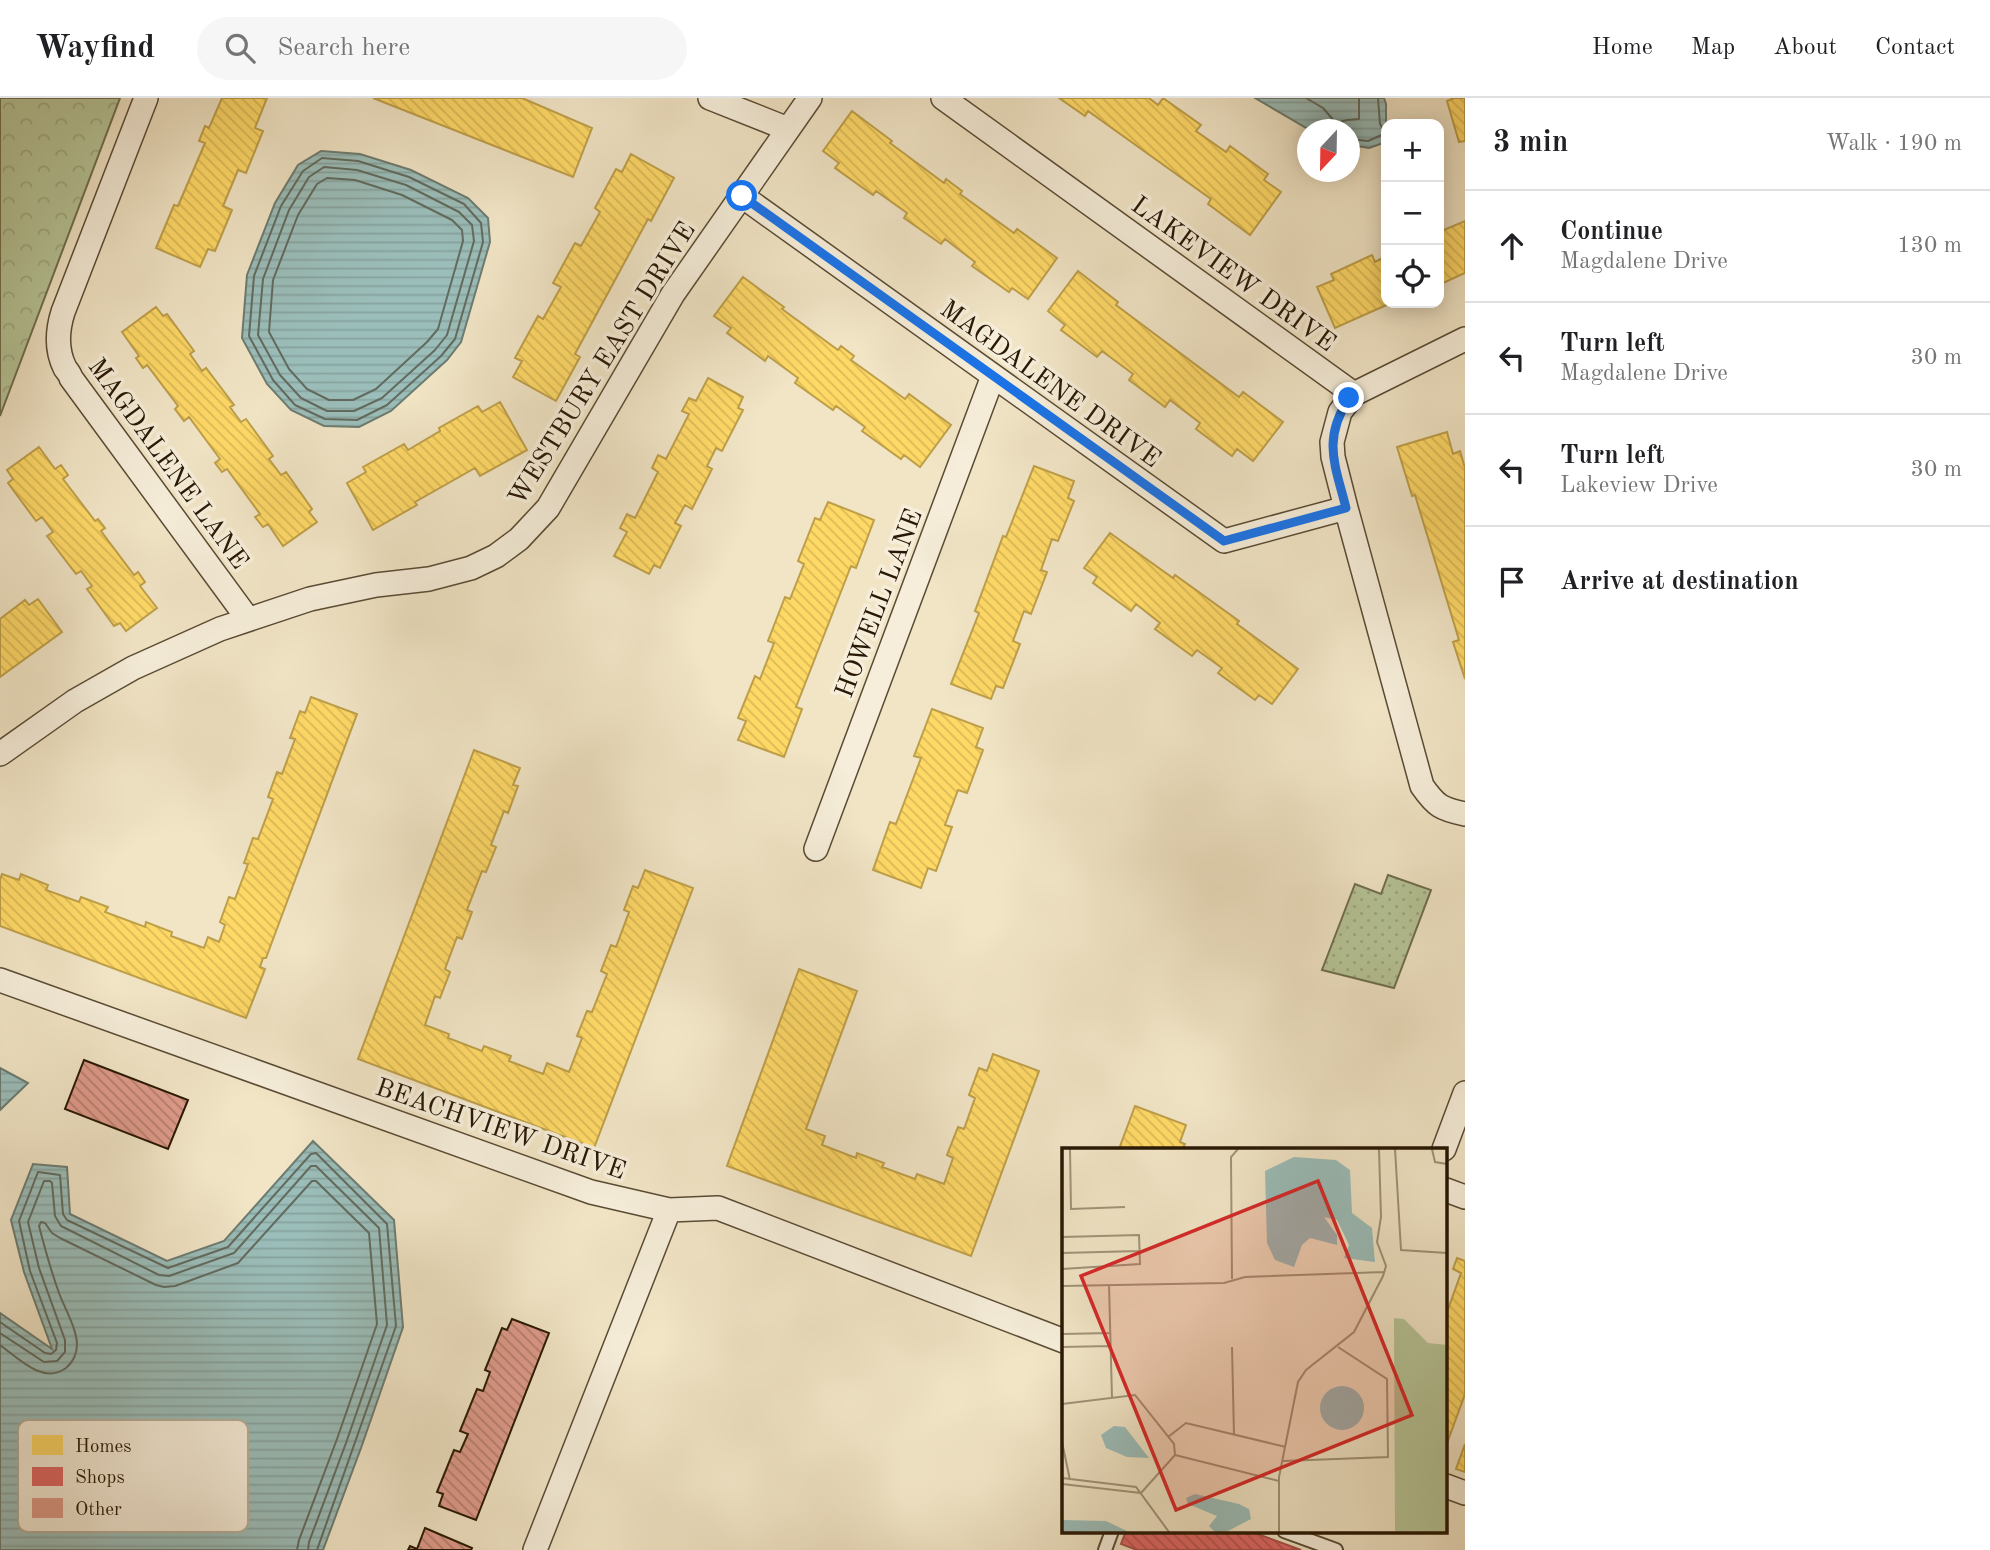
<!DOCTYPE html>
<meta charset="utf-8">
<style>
:root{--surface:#fff;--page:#f6f6f6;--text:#202124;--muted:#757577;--line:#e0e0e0}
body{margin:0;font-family:"Old Standard TT",serif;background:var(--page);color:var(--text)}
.controls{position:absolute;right:21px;top:21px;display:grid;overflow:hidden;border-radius:14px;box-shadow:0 4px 18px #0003}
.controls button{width:63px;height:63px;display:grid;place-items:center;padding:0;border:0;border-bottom:2px solid var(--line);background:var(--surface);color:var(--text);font:35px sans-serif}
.compass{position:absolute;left:1297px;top:21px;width:63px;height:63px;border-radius:50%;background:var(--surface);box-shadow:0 4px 18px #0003;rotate:202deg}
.stop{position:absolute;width:21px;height:21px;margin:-16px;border:5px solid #1a73e8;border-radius:50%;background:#fff}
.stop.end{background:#1a73e8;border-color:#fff;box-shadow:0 2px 7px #0008}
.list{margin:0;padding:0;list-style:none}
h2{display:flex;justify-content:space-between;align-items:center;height:91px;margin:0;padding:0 28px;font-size:30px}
h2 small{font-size:23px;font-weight:400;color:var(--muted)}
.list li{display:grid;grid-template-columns:46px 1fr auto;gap:21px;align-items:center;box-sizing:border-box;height:112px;padding:0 28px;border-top:2px solid var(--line)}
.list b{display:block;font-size:26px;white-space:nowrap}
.list p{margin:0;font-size:23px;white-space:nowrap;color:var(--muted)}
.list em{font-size:23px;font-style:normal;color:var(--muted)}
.icon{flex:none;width:38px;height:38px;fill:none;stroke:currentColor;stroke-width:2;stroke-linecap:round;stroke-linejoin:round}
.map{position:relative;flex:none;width:1465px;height:1452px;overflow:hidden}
header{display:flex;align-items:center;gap:42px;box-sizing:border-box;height:98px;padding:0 35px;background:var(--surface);border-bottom:2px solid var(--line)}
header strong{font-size:33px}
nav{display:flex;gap:38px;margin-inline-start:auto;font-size:24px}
.search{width:490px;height:63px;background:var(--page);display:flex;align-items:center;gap:18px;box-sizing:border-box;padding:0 24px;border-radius:38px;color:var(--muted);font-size:26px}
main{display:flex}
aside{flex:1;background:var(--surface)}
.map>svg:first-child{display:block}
.grass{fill:url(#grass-dots);stroke:#6f6e4e;stroke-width:2}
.forest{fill:url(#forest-crowns);stroke:#6f6e4e;stroke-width:2}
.water{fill:url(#water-rules);stroke:#6d7c71;stroke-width:2}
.homes{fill:url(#homes-back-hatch);stroke:#be9f49;stroke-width:2}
.shops{fill:url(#shops-back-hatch);stroke:#a94f49;stroke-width:2}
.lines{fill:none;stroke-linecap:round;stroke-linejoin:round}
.shore{stroke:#626b5f;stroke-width:2}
.building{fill:url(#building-back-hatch);stroke:#281804;stroke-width:2}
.lane-casing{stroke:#5a4b34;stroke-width:16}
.street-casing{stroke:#5a4b34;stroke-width:26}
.lane{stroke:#f6eeda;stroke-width:12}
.street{stroke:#f6eeda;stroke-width:23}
.route{stroke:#1a73e8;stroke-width:9}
.labels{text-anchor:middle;stroke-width:7;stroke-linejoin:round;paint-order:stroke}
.street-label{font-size:26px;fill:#281804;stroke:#f6eeda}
.inset-road{fill:none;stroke:#a19378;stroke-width:2}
.view{fill:#d62828;fill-opacity:0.15;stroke:#d62828;stroke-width:3.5}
.inset-edge{fill:none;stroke:#281804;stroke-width:3.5}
.key{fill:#f6eeda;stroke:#b8ae9a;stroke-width:2}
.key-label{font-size:19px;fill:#281804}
</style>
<header>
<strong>Wayfind</strong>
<div class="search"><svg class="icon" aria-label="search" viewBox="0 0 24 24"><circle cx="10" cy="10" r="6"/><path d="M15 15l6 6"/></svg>Search here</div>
<nav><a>Home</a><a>Map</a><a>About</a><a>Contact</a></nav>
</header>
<main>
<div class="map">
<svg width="1465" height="1452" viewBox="0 0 1465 1452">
<defs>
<pattern id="grass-dots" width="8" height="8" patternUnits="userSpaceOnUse" patternTransform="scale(1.75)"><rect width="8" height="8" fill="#b6c598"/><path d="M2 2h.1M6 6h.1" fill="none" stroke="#9ca881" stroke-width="1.8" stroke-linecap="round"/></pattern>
<pattern id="forest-crowns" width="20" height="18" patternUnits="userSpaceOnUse" patternTransform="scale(1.75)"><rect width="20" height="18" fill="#b6c598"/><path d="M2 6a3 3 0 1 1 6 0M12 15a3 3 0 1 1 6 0" fill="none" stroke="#9ca881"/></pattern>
<pattern id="water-rules" width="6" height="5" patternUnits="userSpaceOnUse" patternTransform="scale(1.75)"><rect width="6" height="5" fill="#9bbeba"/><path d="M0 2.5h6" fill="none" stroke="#86a39e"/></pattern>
<pattern id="homes-back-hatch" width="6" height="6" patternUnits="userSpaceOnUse" patternTransform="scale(1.75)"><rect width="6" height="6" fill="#ffd966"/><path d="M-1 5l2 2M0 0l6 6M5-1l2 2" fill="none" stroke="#dbba57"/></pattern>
<pattern id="shops-back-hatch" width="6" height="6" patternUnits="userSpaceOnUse" patternTransform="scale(1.75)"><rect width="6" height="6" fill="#e06666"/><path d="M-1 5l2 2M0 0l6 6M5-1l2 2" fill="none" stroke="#b65352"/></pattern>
<pattern id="building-back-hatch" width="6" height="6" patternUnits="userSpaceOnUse" patternTransform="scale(1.75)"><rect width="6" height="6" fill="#df9b8b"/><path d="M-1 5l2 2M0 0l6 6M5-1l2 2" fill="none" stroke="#b57d6f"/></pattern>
</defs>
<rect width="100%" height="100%" fill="#f1e5c6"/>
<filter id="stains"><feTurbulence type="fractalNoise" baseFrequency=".00286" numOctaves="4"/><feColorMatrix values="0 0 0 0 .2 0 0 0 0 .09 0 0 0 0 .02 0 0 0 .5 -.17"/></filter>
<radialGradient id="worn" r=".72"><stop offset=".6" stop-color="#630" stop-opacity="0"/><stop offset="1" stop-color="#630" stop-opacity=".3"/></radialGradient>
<path class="grass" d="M1388,777L1431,792L1394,890L1322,872L1355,786L1381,796Z"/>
<path class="forest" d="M0,0H120L0,318Z"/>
<path class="water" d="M1255,0H1384L1386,6V44L1369,50L1350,47V32L1308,31Z
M321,53L360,56L411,72L468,100L488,120L490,144L461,244L447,262L391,313L359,329L324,328L291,312L267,286L242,240L247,177L275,105L298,67Z
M0,970L28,985L0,1012Z
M313,1043L394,1122L403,1229L361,1350L323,1452H0V1215L52,1251L24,1174L11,1122L33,1066L67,1069L70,1116L167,1163L224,1143Z"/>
<path class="homes" d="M222,0H267L255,30L263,33L246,75L238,72L223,108L232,112L215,153L208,151L200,169L156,150L174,107L178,108L205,45L199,43L205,28L209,30Z
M373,0H522L592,30L573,79Z
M1059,0H1149L1158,7L1163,0L1201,27L1196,33L1226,54L1230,48L1268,76L1264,82L1281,94L1250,137L1208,106L1211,101L1088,13L1085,18Z
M1465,0V43L1459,44L1447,3L1454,0Z
M852,13L892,43L890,45L944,85L946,81L962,93L960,96L1014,135L1017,131L1057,160L1028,201L1012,190L1009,194L972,168L975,164L945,141L941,146L904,120L907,115L876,93L873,97L835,70L839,65L823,53Z
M631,56L674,80L651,123L648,121L575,256L580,259L556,303L513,279L522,263L515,260L538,218L543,221L561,189L553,185L575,145L581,148L600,114L595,110L616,71L622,74Z
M1465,123V175L1439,187V127L1441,126L1444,132Z
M1372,157L1375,164L1386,158V205H1391L1335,230L1317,189L1334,182L1331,176Z
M1078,173L1118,204L1116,207L1239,299L1243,294L1283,324L1253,363L1237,351L1232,358L1196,331L1200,325L1170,302L1165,309L1129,282L1133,276L1102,253L1097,259L1061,232L1065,227L1048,213Z
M743,179L784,209L782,211L838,252L841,248L854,258L851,262L905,301L909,296L951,327L920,369L904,357L901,361L862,333L865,329L836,308L833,312L795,285L798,280L768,258L765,263L727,235L731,230L714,218Z
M156,209L163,218L167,216L194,253L190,256L202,273L206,270L234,307L230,309L241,324L246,321L273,358L269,361L281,377L286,374L312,411L309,414L317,424L283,448L268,426L263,429L255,419L260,416L227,371L222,374L215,365L220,361L189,319L184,323L175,311L178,308L147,267L143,270L136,260L139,258L122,234Z
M708,280L743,299L738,310L743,312L722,353L716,350L707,368L712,371L692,411L685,407L675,425L681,428L660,470L654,467L649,476L614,458L627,434L620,430L627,416L635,420L658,374L652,370L658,357L666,361L689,316L682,313L689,300L696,303Z
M500,304L527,352L480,378L475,370L415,404L417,407L373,432L347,385L366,374L363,369L404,346L408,352L440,333L439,330L478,308L482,314Z
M1447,334L1453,356L1460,353L1465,370V581L1453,544L1459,542L1415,397L1412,398L1397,349Z
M39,349L55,371L61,367L68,377L63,381L95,423L98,421L105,430L101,433L134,477L138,474L145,484L140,488L157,510L126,533L120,525L114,528L87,491L92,488L81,473L76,476L47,438L53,434L42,419L36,423L8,385L13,381L7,372Z
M1034,368L1074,383L1068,400L1074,403L1058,443L1052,441L1041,472L1047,474L1031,516L1024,513L1013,543L1020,546L1003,590L996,588L991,601L951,586L979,515L975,513L1003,438L1006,439Z
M828,404L874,422L856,470L851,468L796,609L802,611L784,659L738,642L746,623L738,620L755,578L760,581L774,545L768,543L785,499L790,501L804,466L798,463L815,420L820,422Z
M1110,435L1173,480L1175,477L1239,523L1237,526L1298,571L1272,606L1259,597L1255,602L1218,575L1222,570L1197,552L1192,558L1155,531L1160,525L1136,506L1131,513L1093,485L1097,479L1084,470Z
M38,501L62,534L0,579V521L25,502L29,507Z
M311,599L357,616L266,860H263L260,869L265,871L246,920L0,828V782L2,776L19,782L21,776L48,787L46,792L79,804L81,799L108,809L105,814L145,829L146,824L172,834L171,838L204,850L208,839L219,844L225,827L220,824L229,799L235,801L248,766L244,765L253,740L258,741L273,701L268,699L277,674L282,676L295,641L290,640L300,613L305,615Z
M932,611L983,630L976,649L983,652L967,695L958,692L945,727L952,729L936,773L928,770L921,790L873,772L890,724L896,726L921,660L914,658Z
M474,652L520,670L513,687L518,688L508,715L504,713L491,747L496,749L486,774L482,773L467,812L472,814L462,841L457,839L445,871L450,874L440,900L435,898L425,927L449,936L448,940L482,953L484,948L511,958L509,963L543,976L547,965L569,974L582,940L577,938L587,913L592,914L607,876L601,873L611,847L616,849L629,814L624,812L633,788L638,790L645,772L693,790L594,1050L358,961Z
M799,871L857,893L806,1031L825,1038L822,1047L856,1060L857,1055L884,1065L882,1069L915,1081L917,1076L944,1086L953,1060L947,1057L958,1029L964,1031L975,1000L969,997L979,970L987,973L993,956L1039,973L971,1158L727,1068Z
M1135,1008L1186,1027L1180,1044L1185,1046L1183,1051H1119Z
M1457,1160L1465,1163V1296L1446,1348V1217L1461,1175L1453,1171Z
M1465,1346V1374L1456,1371Z"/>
<path class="shops" d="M1126,1433H1250L1301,1452H1137L1121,1446Z"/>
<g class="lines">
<path class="shore" d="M1306,0L1323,10L1336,25L1347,22L1359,21V0
M1350,41L1368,43L1384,36V33L1380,26L1378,0
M322,60L358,63L409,79L464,106L481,125L483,144L455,241L441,258L387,307L357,322L325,321L295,307L273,282L249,238L254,178L281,108L303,73Z
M324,69L357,72L406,87L459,114L472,127L474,143L447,237L435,252L382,300L354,313H327L301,300L280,277L258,237L263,181L289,112L309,79Z
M327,80L355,82L402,97L452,122L462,132L463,143L438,231L427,244L376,291L353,302H329L307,291L289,271L269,234L273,182L298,117L317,86Z
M0,1224L45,1255L51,1256L56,1252L57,1245L30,1173L19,1123L38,1074L60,1077L63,1116L67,1122L168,1170L228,1149L311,1056L316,1055L387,1126L396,1228L317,1452
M0,1235L44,1264L57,1263L65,1254V1242L39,1170L28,1124L44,1083H50L52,1085L55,1118L61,1128L159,1177L169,1178L234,1155L311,1068H316L379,1130L387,1227L346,1345L309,1444L308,1452
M0,1247C18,1260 43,1287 66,1270C73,1264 77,1255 77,1246C76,1229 65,1211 59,1195C51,1173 45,1151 39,1128L41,1124L45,1125L52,1135L60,1140L156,1187L164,1189L175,1188L238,1165L312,1083H316L369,1135L377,1226L337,1341L299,1442L297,1452"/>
</g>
<path class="building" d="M84,962L188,1002L168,1051L65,1011Z
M512,1221L549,1235L476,1422L439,1408L443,1396L437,1394L454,1352L460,1354L468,1336L460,1333L477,1291L483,1293L490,1274L485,1272L502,1230L507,1232Z
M425,1430L472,1450L471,1452H408L410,1448L417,1451Z"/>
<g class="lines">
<defs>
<path id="lane" d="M1284,1433L1336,1452
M1105,1452L1112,1433"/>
<path id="street" d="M146,0L63,214C57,233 56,252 65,270C67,273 70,276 71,280L248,521
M710,0L788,31
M943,0L1354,296
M742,98L1224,443L1346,410
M1465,241L1354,296L1340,314L1332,344L1333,359L1346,410L1422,688C1436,708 1441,711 1465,716
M0,656L75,603L133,570L220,531L310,501L376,487L429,481L471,470L496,458L519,441L548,410L673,196L810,0
M816,751L993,278
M0,882L591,1094L669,1112L718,1110L1064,1243
M1444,1051L1465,995
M1446,1092L1465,1099
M1446,1388L1465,1395
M535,1452L669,1112"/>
</defs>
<use href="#lane" class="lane-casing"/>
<use href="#street" class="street-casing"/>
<use href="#lane" class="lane"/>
<use href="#street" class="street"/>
</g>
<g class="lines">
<path class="route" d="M742,98L1224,443L1346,410C1335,366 1322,342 1349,300"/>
</g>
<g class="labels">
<g class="street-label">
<text transform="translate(1234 175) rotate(36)" y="9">LAKEVIEW DRIVE</text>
<text transform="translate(601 265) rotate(-58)" y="9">WESTBURY EAST DRIVE</text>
<text transform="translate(1051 285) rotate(36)" y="9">MAGDALENE DRIVE</text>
<text transform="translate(169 365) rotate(54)" y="9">MAGDALENE LANE</text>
<text transform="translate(878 505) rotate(-69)" y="9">HOWELL LANE</text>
<text transform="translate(501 1030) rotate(19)" y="9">BEACHVIEW DRIVE</text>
</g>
</g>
<g transform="translate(1062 1050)">
<rect width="385" height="385" fill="#f1e5c6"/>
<path d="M332,170L342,171L366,195L385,197V384H333Z" fill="#b6c598"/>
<path d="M232,9L274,12L288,22L290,65L310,80L313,114L282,110L287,97L275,72L262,69L275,87V97L248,90L240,97L232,119L213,112L205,95L203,23ZM258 260a22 22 0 1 1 44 0a22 22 0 1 1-44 0ZM52,278L63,279L87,310L65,309L44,300L39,287ZM133,346L177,356L187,361L189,371L164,384H153L147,378L155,368L126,356L124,350ZM0,372L44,373L67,384H0Z" fill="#9bbeba"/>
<path class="inset-road" d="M8,1L9,61L63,59M333,1L339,102L385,105M370,1L373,14L385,16M0,89L77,87L78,116L0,121M0,105L77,103M170,131L169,9L176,1M47,137L50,250M0,138L162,135L183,129L322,124M0,186L49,185M0,199L49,198M170,199L172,287M0,256L73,247L112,296L113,307M106,289L124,275L224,299M0,294L8,332M113,307L217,333M221,313L326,309L325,231L276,199M0,330L74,339L107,384M0,336L79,345M79,345L113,307M217,384V329L236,234L244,222L292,184L321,128L324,118L315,94L319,69L317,1"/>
<path class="view" d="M256,33L350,267L114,362L19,128Z"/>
<rect width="385" height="385" class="inset-edge"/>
</g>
<rect x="18" y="1322" width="230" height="112" rx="10" class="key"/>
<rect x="32" y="1337" width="31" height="20" fill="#ffd966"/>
<rect x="32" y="1369" width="31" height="19" fill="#e06666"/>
<rect x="32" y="1400" width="31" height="20" fill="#df9b8b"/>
<g class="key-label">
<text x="75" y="1354">Homes</text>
<text x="75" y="1385">Shops</text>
<text x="75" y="1417">Other</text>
</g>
<rect width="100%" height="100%" filter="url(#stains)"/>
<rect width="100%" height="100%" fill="url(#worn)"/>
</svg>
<div class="controls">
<button>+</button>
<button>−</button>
<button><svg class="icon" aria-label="locate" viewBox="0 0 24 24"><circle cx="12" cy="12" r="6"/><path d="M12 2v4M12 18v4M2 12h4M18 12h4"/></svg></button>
</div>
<svg class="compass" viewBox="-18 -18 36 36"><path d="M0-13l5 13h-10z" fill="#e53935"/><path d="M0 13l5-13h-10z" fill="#757577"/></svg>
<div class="stop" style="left:742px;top:98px"></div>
<div class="stop end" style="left:1349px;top:300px"></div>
</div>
<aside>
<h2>3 min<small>Walk · 190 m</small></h2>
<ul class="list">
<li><svg class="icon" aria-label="ahead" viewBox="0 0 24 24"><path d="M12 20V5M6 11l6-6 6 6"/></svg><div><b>Continue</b><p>Magdalene Drive</p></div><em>130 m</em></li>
<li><svg class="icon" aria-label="left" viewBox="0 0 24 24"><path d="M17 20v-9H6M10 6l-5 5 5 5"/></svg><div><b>Turn left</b><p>Magdalene Drive</p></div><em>30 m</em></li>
<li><svg class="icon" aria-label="left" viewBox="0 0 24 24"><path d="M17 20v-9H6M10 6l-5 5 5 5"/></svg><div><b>Turn left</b><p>Lakeview Drive</p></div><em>30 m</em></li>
<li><svg class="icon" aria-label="arrive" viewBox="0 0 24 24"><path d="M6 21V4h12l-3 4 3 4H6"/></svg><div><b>Arrive at destination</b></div></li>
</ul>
</aside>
</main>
